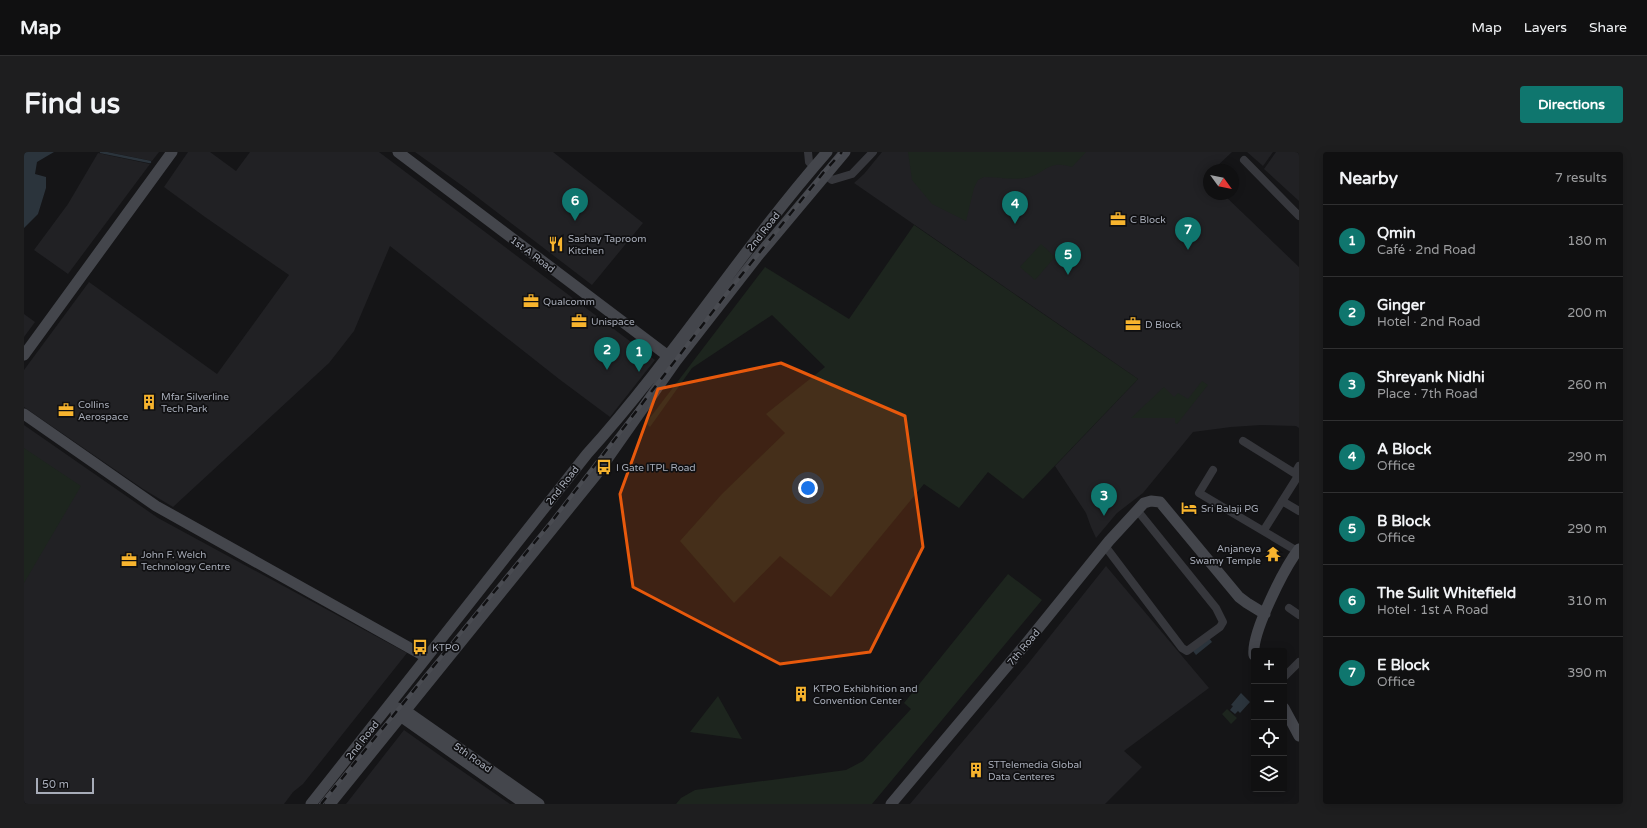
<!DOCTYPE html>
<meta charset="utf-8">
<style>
:root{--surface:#101011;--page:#1e1e1f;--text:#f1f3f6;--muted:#9c9d9f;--line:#303031;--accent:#0f766e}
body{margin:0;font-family:"Varela Round",sans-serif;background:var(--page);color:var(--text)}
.controls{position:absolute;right:12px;bottom:12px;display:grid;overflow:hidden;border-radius:4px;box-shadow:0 2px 10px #0003}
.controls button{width:36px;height:36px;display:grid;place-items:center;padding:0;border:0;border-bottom:1px solid var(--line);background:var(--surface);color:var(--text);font:20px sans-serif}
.compass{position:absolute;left:1179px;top:12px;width:36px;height:36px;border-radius:50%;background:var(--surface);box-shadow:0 2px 10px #0003;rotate:123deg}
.scale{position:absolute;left:12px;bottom:10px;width:58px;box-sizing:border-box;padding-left:4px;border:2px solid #a7acb8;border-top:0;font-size:11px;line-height:14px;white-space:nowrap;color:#a7acb8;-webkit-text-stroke:3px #101012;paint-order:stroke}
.you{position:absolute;left:784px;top:336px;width:14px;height:14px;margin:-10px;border:3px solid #fff;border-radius:50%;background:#1a73e8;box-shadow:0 0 0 6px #1a73e833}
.badge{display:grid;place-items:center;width:26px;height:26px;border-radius:50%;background:var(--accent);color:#fff;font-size:13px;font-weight:700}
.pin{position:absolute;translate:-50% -33px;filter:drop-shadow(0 1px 2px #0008)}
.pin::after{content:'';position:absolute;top:21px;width:14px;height:12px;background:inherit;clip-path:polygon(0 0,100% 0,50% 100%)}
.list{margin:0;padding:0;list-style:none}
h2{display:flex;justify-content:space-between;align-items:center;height:52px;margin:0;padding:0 16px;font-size:17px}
h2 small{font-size:13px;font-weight:400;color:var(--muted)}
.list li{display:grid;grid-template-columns:26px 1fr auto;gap:12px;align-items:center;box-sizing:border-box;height:72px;padding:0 16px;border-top:1px solid var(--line)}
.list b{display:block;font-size:15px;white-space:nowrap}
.list p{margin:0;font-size:13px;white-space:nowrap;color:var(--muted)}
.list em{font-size:13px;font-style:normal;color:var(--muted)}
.icon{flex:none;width:22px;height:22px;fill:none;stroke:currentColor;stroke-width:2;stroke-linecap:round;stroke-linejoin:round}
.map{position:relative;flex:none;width:1275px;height:652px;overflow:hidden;border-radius:4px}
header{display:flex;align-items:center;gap:24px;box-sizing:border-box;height:56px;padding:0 20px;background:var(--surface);border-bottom:1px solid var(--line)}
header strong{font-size:19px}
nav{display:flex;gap:22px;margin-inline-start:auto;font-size:14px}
.intro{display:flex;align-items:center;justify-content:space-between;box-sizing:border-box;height:96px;padding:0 24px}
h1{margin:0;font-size:28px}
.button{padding:10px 18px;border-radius:4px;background:var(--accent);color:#fff;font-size:14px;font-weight:700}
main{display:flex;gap:24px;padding:0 24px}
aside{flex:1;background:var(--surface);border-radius:4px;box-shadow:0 2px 10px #0003}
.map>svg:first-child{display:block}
.built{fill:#212124}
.green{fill:#1d251e}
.water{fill:#2b343c}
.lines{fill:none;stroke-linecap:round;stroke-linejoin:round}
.stream{stroke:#2b343c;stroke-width:2.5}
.street{stroke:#36373c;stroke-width:8}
.secondary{stroke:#44464c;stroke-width:11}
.rail-casing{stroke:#494b51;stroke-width:4}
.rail{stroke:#101012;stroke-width:2.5;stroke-dasharray:8;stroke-linecap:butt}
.marked{fill:#e8590c;fill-opacity:0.2;stroke:#e8590c;stroke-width:3;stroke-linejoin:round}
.labels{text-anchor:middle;stroke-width:3.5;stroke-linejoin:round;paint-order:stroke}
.poi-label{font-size:10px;fill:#a7acb8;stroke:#101012;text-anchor:start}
.street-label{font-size:10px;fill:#a7acb8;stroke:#101012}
</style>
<header>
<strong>Map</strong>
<nav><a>Map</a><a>Layers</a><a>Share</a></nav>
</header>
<div class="intro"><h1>Find us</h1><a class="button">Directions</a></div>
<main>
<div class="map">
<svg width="1275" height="652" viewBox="0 0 1275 652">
<rect width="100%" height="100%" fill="#151517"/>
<path class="built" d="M84,0H135L128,9Z
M164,0H186L212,19L226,0H355L631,208L586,265L535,227L366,94L330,179L305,211L149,355L119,337L0,255V218L65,130L193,222L265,123L181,65L140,35Z
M391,0H529L619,71L568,133L440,35Z
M858,0H1208L1189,18H1185V22L1182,25L1185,28V42H1199L1275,115V276L1272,274L1237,273L1207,275L1169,280L1119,341L1093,361L1072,386L1067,375L1062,361L1031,314L1114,227L830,31L840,22Z
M1223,0H1249L1239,14Z
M1252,0H1275V49L1240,17Z
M74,1L126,12L44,122L10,98L44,52Z
M0,162L11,170L0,185Z
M0,273L134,366L383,501L279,632L269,640L260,652H0Z
M1082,414L1185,536L1100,599L1118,615L1081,652H886L1003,513Z
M380,578L425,610L486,652H322Z"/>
<path class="green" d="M884,0H1062L1048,15C1022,7 1022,23 1001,26C988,28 973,25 960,25L954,28L950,36L942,69L908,52L888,28Z
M890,73L1114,227L999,347L964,320L935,356L900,332L807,445L756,404L710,451L656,389L698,342L761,281L742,262L801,215L748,163L668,216L626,275L622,271L741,115L825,167Z
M1017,92L1031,105L1011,128L996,115Z
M1178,229L1184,233L1153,272L1151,271V266H1107L1140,235L1150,245L1154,241L1164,247Z
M0,296L57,334L0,431Z
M984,422L1018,448L848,652H652L657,646L671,638L822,618L839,609L887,557L880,551Z
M694,544L718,587L666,580Z
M1203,557L1213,566L1207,572L1198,562Z"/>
<path class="water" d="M0,0H30L13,10L11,22L22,25V36L14,62L0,76Z
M1182,482L1188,490L1172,503L1166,495Z
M1217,541L1226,550L1216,561L1214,559L1211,562L1206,558L1209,554L1207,553Z"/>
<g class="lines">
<path class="stream" d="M77,0L126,10"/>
<path class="street" d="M784,0L785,10L790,15
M1220,8L1275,64
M800,22L808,28L828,22L849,0
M1219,289L1275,324
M1189,318L1175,341L1273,399
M1271,321L1275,314
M1258,349L1275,359
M1240,378L1274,324
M1081,394L1158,496L1163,499L1196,475L1199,470L1192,456L1113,358
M1265,456L1275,463
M1260,525L1275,510"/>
<path class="secondary" d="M374,0L644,204
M0,203L148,0
M0,262L132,354L402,505
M1230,503C1227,481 1261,415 1275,397
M365,553L382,559L515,652
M1260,556L1275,584
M372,561L501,652
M287,652L563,302C649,207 718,97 803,0
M306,652L572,323L652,209L733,105L821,0
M867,652L1000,494L1085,389L1120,351L1127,349L1136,350L1215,445L1223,451L1241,462"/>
<defs>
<path id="rail" d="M297,652L528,369L707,136L800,20L818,0"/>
</defs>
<use href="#rail" class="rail-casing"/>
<use href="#rail" class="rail"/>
</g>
<path class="marked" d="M757,211L881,264L899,395L846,500L756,512L609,435L596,342L634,237Z"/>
<defs>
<symbol id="office-bare" viewBox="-9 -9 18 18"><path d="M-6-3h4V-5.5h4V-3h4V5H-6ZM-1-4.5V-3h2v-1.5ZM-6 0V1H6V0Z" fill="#f7b42e" stroke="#101012" stroke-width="2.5" paint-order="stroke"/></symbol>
<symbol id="restaurant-bare" viewBox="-9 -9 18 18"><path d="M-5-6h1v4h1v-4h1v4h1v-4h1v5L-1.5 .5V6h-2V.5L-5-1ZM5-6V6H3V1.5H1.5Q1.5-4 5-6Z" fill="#f7b42e" stroke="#101012" stroke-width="2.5" paint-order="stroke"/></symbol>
<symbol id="building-bare" viewBox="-9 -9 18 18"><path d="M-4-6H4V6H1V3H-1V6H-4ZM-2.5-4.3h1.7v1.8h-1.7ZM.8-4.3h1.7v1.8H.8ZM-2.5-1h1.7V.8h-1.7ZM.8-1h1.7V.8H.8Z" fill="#f7b42e" stroke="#101012" stroke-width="2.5" paint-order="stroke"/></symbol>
<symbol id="bus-bare" viewBox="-9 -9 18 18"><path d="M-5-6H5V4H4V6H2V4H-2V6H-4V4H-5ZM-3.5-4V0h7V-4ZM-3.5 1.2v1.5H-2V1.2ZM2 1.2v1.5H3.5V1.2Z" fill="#f7b42e" stroke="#101012" stroke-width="2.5" paint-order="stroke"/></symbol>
<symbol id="hotel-bare" viewBox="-9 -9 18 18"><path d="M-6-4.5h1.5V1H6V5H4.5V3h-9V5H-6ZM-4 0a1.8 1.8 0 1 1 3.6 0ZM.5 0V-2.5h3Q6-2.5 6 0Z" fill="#f7b42e" stroke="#101012" stroke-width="2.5" paint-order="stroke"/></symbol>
<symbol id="temple-bare" viewBox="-9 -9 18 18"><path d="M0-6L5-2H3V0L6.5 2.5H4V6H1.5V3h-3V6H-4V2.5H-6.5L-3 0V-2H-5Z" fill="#f7b42e" stroke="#101012" stroke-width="2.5" paint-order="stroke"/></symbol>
</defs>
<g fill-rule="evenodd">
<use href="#office-bare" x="1083" y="56" width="22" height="22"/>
<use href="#restaurant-bare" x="521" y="81" width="22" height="22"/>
<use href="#office-bare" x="496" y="138" width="22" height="22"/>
<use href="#office-bare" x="544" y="158" width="22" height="22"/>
<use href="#office-bare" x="1098" y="161" width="22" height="22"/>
<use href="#building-bare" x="114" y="239" width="22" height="22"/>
<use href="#office-bare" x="31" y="247" width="22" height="22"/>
<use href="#bus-bare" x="569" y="304" width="22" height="22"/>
<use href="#hotel-bare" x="1154" y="345" width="22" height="22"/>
<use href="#temple-bare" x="1238" y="391" width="22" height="22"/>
<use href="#office-bare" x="94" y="397" width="22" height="22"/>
<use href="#bus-bare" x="385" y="484" width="22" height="22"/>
<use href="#building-bare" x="766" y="531" width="22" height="22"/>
<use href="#building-bare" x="941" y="607" width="22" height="22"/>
</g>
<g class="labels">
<g class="poi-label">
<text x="1106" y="71">C Block</text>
<text x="544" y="90">Sashay Taproom<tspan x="544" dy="12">Kitchen</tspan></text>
<text x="519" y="153">Qualcomm</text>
<text x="567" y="173">Unispace</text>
<text x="1121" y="176">D Block</text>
<text x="137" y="248">Mfar Silverline<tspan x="137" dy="12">Tech Park</tspan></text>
<text x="54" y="256">Collins<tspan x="54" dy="12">Aerospace</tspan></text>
<text x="592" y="319">I Gate ITPL Road</text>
<text x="1177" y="360">Sri Balaji PG</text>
<text x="1237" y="400" text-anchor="end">Anjaneya<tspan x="1237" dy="12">Swamy Temple</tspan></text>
<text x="117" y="406">John F. Welch<tspan x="117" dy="12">Technology Centre</tspan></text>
<text x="408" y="499">KTPO</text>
<text x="789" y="540">KTPO Exhibhition and<tspan x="789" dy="12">Convention Center</tspan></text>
<text x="964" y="616">STTelemedia Global<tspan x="964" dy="12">Data Centeres</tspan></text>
</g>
<g class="street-label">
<text transform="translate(739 79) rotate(-52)" y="4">2nd Road</text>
<text transform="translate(509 102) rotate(37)" y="4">1st A Road</text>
<text transform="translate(538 333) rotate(-52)" y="4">2nd Road</text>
<text transform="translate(999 495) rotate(-50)" y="4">7th Road</text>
<text transform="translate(338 588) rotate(-52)" y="4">2nd Road</text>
<text transform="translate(449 605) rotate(35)" y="4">5th Road</text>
</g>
</g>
</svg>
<div class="controls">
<button>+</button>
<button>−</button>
<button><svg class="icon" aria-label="locate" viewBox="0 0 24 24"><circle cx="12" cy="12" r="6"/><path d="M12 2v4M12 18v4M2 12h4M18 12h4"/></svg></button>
<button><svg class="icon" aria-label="layers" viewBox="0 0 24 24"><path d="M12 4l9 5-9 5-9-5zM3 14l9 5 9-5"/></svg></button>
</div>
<svg class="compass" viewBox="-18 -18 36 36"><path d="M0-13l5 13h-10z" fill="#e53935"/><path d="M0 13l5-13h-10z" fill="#9c9d9f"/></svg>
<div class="scale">50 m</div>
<div class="you"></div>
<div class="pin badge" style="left:615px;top:220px">1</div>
<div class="pin badge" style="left:583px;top:218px">2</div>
<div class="pin badge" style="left:1080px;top:364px">3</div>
<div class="pin badge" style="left:991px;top:72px">4</div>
<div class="pin badge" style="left:1044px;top:123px">5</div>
<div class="pin badge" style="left:551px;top:69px">6</div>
<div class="pin badge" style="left:1164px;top:98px">7</div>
</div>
<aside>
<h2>Nearby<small>7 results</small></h2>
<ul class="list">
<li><span class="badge">1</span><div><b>Qmin</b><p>Café · 2nd Road</p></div><em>180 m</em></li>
<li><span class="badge">2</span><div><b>Ginger</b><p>Hotel · 2nd Road</p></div><em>200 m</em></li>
<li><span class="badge">3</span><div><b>Shreyank Nidhi</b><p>Place · 7th Road</p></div><em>260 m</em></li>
<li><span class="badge">4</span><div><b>A Block</b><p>Office</p></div><em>290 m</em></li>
<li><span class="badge">5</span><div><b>B Block</b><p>Office</p></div><em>290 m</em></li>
<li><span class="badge">6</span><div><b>The Sulit Whitefield</b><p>Hotel · 1st A Road</p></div><em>310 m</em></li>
<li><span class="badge">7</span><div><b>E Block</b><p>Office</p></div><em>390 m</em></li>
</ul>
</aside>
</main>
